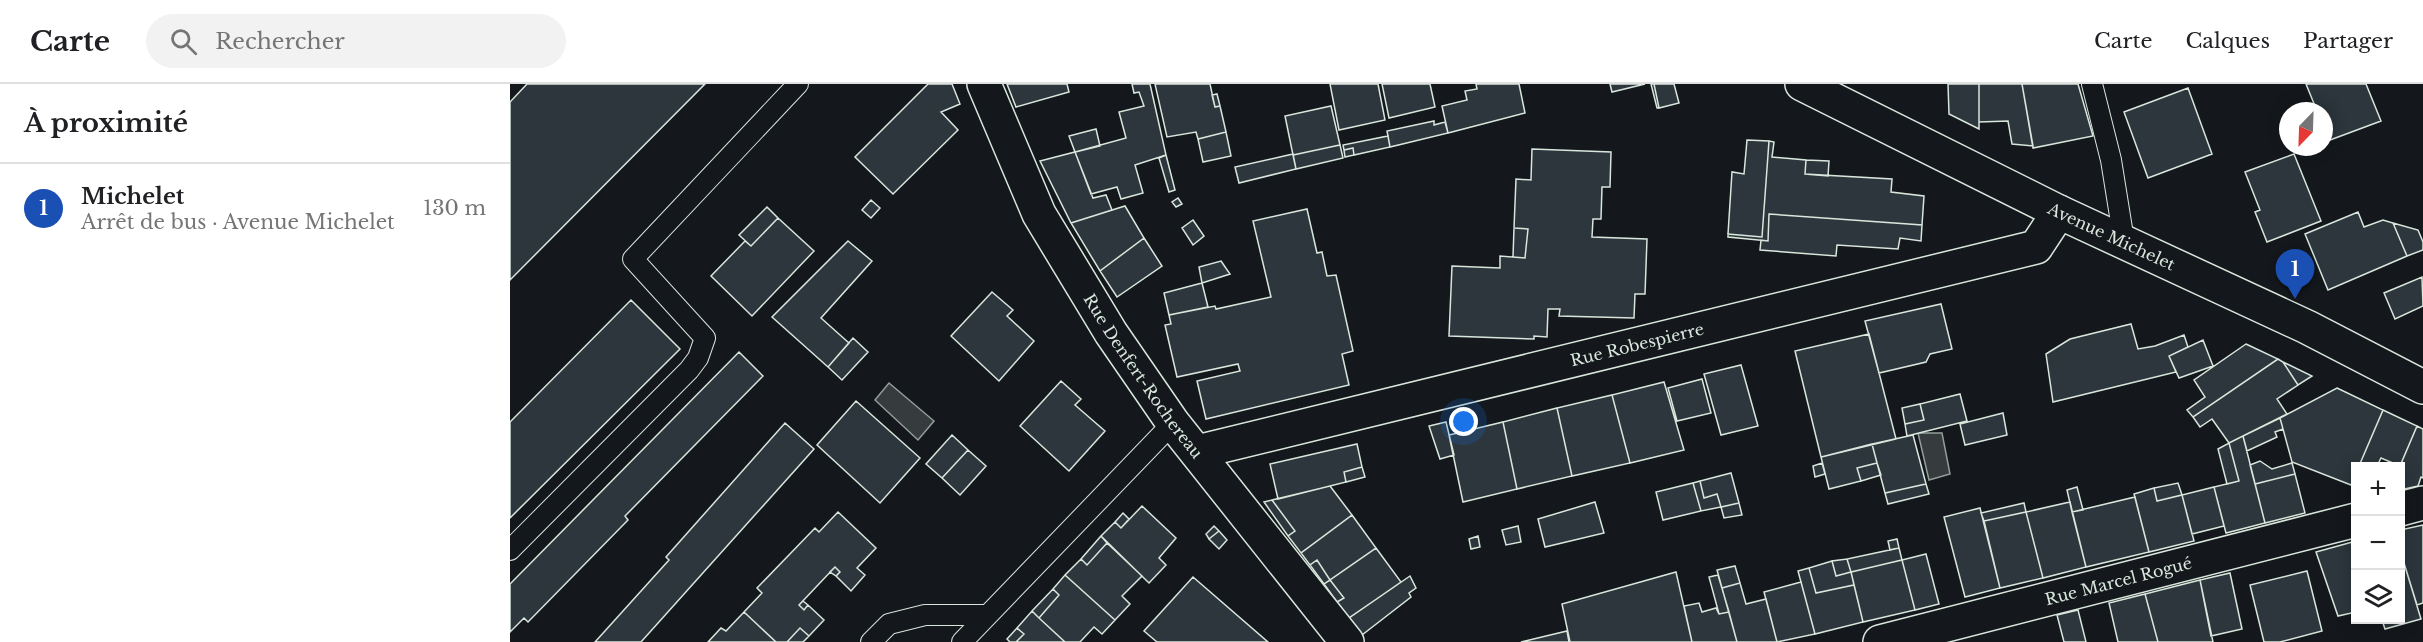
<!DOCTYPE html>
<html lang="fr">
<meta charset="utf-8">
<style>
:root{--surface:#fff;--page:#f2f2f2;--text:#202124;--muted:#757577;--line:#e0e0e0;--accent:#0b8043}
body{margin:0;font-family:"Libre Baskerville",serif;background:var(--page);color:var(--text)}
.controls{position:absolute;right:18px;bottom:18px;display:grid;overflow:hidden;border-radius:0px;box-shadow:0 3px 15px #0003}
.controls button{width:54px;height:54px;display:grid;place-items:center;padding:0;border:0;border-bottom:2px solid var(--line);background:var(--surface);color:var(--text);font:30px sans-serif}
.compass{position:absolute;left:1769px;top:18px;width:54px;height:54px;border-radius:50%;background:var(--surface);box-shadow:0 3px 15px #0003;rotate:203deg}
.you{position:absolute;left:954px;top:338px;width:21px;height:21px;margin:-15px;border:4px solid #fff;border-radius:50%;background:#1a73e8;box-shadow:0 0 0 9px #1a73e833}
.badge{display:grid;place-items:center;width:39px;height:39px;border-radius:50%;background:var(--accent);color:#fff;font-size:20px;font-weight:700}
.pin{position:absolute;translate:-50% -50px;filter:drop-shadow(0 2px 3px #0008)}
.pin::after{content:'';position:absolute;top:32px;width:21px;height:18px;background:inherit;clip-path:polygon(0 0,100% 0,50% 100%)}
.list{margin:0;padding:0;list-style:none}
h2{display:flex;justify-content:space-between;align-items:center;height:78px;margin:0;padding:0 24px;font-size:26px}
h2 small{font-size:20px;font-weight:400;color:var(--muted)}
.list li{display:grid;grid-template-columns:39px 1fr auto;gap:18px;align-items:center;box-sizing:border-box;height:90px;padding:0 24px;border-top:2px solid var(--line)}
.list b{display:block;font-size:22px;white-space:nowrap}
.list p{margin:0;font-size:20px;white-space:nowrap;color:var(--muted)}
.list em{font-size:20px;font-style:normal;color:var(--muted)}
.icon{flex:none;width:33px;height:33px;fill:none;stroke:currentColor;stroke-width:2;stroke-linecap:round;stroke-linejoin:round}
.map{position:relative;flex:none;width:1913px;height:558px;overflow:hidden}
header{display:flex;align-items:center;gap:36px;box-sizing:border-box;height:84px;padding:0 30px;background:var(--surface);border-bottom:2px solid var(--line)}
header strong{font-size:28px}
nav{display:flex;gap:33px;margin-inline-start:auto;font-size:21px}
.search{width:420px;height:54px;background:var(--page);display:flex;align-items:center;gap:15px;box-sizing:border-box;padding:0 21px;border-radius:33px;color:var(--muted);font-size:22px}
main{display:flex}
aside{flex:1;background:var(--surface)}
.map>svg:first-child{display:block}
.water{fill:#363b3e;stroke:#939e99;stroke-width:1.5}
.building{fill:#2c363c;stroke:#d8e6dc;stroke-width:1.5}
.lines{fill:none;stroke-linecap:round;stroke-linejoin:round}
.service-casing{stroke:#d8e6dc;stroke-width:22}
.minor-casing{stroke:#d8e6dc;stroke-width:36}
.tertiary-casing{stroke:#d8e6dc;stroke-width:36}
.service{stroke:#14181c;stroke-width:20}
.minor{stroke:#14181c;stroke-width:33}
.tertiary{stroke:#14181c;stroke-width:33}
.labels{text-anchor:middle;stroke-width:4.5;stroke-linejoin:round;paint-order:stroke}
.street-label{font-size:16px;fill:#d8e6dc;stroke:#14181c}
</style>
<header>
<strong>Carte</strong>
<div class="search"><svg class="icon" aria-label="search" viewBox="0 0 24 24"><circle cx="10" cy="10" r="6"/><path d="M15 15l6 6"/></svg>Rechercher</div>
<nav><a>Carte</a><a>Calques</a><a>Partager</a></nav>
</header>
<main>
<aside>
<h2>À proximité<small></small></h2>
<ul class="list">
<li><span class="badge" style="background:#1a4fb4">1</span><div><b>Michelet</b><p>Arrêt de bus · Avenue Michelet</p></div><em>130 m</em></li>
</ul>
</aside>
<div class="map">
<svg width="1913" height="558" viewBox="0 0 1913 558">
<rect width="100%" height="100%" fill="#14181c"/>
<path class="water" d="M379,299L424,337L408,356L365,316Z
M1408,349H1432L1440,390L1419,396Z"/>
<path class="building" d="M17,0H195L0,196V18Z
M418,0H442L450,20L431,28L448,46L383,110L345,73Z
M497,0H557L559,8L506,23Z
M622,0H640L656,71L625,81L633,109L611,115L607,103L581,110L565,68L616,54L609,28L634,22L629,8L624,9Z
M645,0H700L705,23L710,22L716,48L688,55L686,48L657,53Z
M820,0H868L875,36L829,46Z
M872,0H920L925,23L879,34Z
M966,0H1009L1015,29L938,49L932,22L957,16L955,7L967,5Z
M1100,0H1135L1102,8Z
M1141,0H1144L1149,24H1147Z
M1144,0H1164L1169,19L1149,24Z
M1438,0H1469V45L1439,30Z
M1469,0H1512L1523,62L1502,60L1498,37L1469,38Z
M1512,0H1568L1583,52L1523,64Z
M1796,0H1856L1871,37L1820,56L1814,43V27H1807Z
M1678,4L1702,70L1638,94L1614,28Z
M707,10L710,22L705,23L702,11Z
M821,22L830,61L783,71L775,32Z
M924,37V41L935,38L938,49L880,63L877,47Z
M586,45L590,62L565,68L559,52Z
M716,48L721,72L693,78L688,55Z
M878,52L880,63L844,71L843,64L834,66L833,61Z
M1237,56L1259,57L1252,153L1218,150L1222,88L1234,90Z
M1259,57L1264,58L1262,73L1296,76L1295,90L1382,95L1381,108L1414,112L1412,141L1259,130L1258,157L1218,153V150L1252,153Z
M830,61L833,74L786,85L783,71Z
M843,64L844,71L835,73L834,66Z
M1022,65L1101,68L1100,103H1092L1091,135H1083L1082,153L1137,155L1135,210H1125L1124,234L1049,232L1050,225H1038L1037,253L1024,252V255L939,252L942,182L990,184V172L1015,174L1018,145L1004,144L1006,95L1021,96Z
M565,68L583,114L596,111L602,126L561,139L530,77Z
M783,70L786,85L729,99L725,83Z
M1784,70L1811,137L1757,158L1745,128L1750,126L1735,88Z
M656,71L665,106L659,108L649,74Z
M1296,76L1319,77L1318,92L1295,90Z
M668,114L672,120L666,123L662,118Z
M361,116L370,124L361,134L352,126Z
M615,122L634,154L590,187L561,139Z
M257,123L268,134L241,162L229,151Z
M797,125L807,169L812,168L817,192L826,191L843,267L832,270L839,301L696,335L687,297L730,287L728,280L667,293L655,241L661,240L659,231L705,222L706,225L761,213L743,137Z
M1848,128L1854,143L1873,136L1883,139L1897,172L1818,206L1795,150Z
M1259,130L1412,141L1411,157L1390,154L1388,165L1327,161L1326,172L1250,166L1251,156L1258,157Z
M268,134L304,167L242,232L201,192L235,157L241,162Z
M683,136L694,152L683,161L672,144Z
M1883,139L1908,146L1913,158V166L1897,172Z
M1004,144L1018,145L1015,174L1003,173Z
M634,154L652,182L607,213L590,187Z
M338,157L362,177L311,234L339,259L318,283L262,233Z
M711,177L720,190L692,199L689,183Z
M1912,193L1913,222L1885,235L1874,209Z
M692,199L698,223L659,231L654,209Z
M482,208L503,226L497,232L524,257L489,297L441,252Z
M121,216L170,265L0,434V338Z
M1431,220L1442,265L1420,270L1416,278L1369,289L1355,237Z
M1621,240L1628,265L1645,262L1674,251L1678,263L1659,272L1666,288L1543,318L1536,270L1560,255Z
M1359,250L1386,355L1311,373L1285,267Z
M343,254L358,268L332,296L318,283Z
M1693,256L1703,282L1669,294L1659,272Z
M1736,260L1768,275L1683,333L1677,326L1695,313L1684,296Z
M229,268L253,292L115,432L118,436L18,538L14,534L0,548V500Z
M1768,275L1773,278L1788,301L1767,315L1777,330L1719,359L1702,335L1690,343L1683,333Z
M1773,278L1802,292L1788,301Z
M1231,281L1248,342L1211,351L1194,290Z
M1192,295L1201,329L1167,337L1158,304Z
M551,297L571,315L565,321L595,347L559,387L510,342Z
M1154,298L1174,366L1120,379L1102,311Z
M1827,304L1873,326L1849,382H1846V390L1841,401L1782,378L1770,334Z
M1450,310L1457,337L1397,352L1395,340L1414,336L1410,320Z
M1102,311L1120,379L1062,392L1047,324Z
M346,317L410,374L370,419L307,361Z
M1410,320L1414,336L1395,340L1392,324Z
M1047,324L1062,392L1007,405L993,338Z
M1873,326L1907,342L1890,382L1871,374L1867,382H1849Z
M1493,329L1497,351L1455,361L1450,340Z
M1770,334L1773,345L1765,348L1767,353L1737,367L1733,352Z
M936,338L944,371L930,375L919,342Z
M993,338L1007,405L953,418L939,351Z
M275,339L304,365L131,558H85L159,476L156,473Z
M1907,342L1913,345V394L1911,393L1908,402L1890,406V382Z
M442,351L458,366L432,394L416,380Z
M1403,351L1416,400L1375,409L1362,360Z
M1733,352L1755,439L1716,449L1704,403L1729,397L1719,359Z
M1719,359L1729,397L1717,400L1708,365Z
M847,360L852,383L834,388L836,398L768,415L760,380Z
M1362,360L1367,379L1347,384L1351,397L1319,405L1311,373Z
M458,366L476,382L450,411L432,394Z
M1750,377L1762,385L1782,379L1785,390L1745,400L1740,381Z
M1312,379L1315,390L1305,393L1303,382Z
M1367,379L1371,391L1351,397L1347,384Z
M852,383L855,393L836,398L834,388Z
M1221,389L1229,419L1211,423L1207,410L1194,414L1190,397Z
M1785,390L1795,429L1755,439L1745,400Z
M1190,397L1194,414L1207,410L1211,423L1191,427L1183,399Z
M1183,399L1191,427L1153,436L1146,408Z
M1668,399L1672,411L1647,417L1644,404Z
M1416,400L1419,410L1378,420L1375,409Z
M820,402L842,431L791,469L778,452L785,447L762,416Z
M1567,403L1573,426L1562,428L1557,406Z
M1704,403L1714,442L1682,450L1672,411Z
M1644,404L1647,417L1672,411L1684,457L1639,468L1624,410Z
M1625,413L1639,468L1576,483L1562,428Z
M762,416L785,447L778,452L754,418Z
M1085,418L1094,449L1035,463L1028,435Z
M1560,418L1576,483L1533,494L1516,428Z
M1229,419L1232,431L1214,434L1211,423Z
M1514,419L1516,428L1474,437L1471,429Z
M632,422L666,454L649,474L656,481L639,499L591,452L605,438L611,444Z
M1470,424L1490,504L1455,513L1434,433Z
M328,428L366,464L347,484L355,491L341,507L326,492L330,488L325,483L289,521L294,526L298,521L314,536L299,552L290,544L277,558H266L234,528L252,509L247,504L305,444L309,448Z
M1516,428L1533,494L1490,504L1474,437Z
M613,429L619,435L611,444L605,438Z
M842,431L866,464L820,496L807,476L800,481L791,469Z
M1913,441V519L1907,521L1890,466V446Z
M704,442L709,447L699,455L696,450Z
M1008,442L1011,458L996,461L992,446Z
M709,447L717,456L709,465L699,455Z
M591,452L597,459L577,481L571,475Z
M968,452L970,463L961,465L959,455Z
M1387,455L1389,464L1380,466L1378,457Z
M1846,457V528L1828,532L1806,468Z
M597,459L632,492L612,512L620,520L605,536L555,491L571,475L577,481Z
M866,464L891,498L839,534L827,518L834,514L820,496Z
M1389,464L1392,476L1341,488L1337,475Z
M1890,466L1911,535L1875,545L1872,536H1890Z
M1416,470L1429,520L1405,526L1392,476Z
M1337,475L1341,488L1326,492L1322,477Z
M807,476L820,496L814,500L800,481Z
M1392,476L1405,526L1353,538L1341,488Z
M1322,477L1326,492L1341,488L1344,501L1306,509L1299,484Z
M1225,482L1230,499L1212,504L1207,486Z
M325,483L330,488L326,492L320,488Z
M1299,484L1306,509L1344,501L1353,538L1305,550L1288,487Z
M1797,487L1812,547L1770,558H1754L1740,501Z
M1166,488L1182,558H1060L1052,520Z
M1720,489L1732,545L1701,552L1690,496Z
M555,491L605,536L592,550L584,543L570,558H555L529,534L549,511L543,505Z
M1208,491L1219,528L1209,530L1199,493Z
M900,492L906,504L899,509L901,513L852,551L839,534Z
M683,493L758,558H647L634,547Z
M820,496L834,514L827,518L814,500Z
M1690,496L1703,558H1648L1635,510Z
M1291,498L1305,550L1267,558L1254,508Z
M1230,499L1236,520L1256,515L1267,558H1227L1212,504Z
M543,505L549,511L529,534L522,527Z
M1635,510L1648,558H1608L1599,519Z
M293,517L298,521L294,526L289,521Z
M1189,519L1192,528L1206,524L1209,530L1219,528L1227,558H1182L1174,522Z
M1568,526L1576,558H1554L1547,531Z
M522,527L529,534L555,558H506L514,550L507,544Z
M234,528L266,558H198L211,544L216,547Z
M290,544L299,552L293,558H277Z
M507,544L514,550L506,558H500L497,555Z
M1057,547L1059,558H1011Z"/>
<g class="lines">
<defs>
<path id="service" d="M1582,0L1601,76L1614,157
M0,466L179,286L188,274L195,254L123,175L288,0
M361,558L379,540L415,531H477
M452,558L663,339"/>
<g id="minor">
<path id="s1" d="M474,0L529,130L601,249L663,339L837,558"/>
<path id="s2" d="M687,368L1526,163L1549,128"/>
<path d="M1890,425L1913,419"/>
<path id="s3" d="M1370,558L1846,436"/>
</g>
<g id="tertiary">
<path id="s4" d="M1292,0L1549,128L1797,243L1913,303"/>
</g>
</defs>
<use href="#service" class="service-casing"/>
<use href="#minor" class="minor-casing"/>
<use href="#tertiary" class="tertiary-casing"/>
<use href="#service" class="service"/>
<use href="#minor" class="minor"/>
<use href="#tertiary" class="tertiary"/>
</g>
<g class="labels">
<g class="street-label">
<text dy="6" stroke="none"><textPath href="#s4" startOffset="345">Avenue Michelet</textPath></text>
<text dy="6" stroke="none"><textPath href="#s2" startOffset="453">Rue Robespierre</textPath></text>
<text dy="6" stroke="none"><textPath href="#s1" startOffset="334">Rue Denfert-Rochereau</textPath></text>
<text dy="6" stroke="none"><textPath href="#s3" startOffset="246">Rue Marcel Rogué</textPath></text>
</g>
</g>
</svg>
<div class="controls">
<button>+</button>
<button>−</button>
<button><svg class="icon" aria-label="layers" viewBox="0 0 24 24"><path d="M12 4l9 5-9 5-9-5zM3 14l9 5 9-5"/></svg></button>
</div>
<svg class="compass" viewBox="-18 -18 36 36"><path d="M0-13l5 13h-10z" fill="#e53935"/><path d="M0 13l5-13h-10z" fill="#757577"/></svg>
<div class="you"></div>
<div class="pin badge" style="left:1785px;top:215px;background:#1a4fb4">1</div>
</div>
</main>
